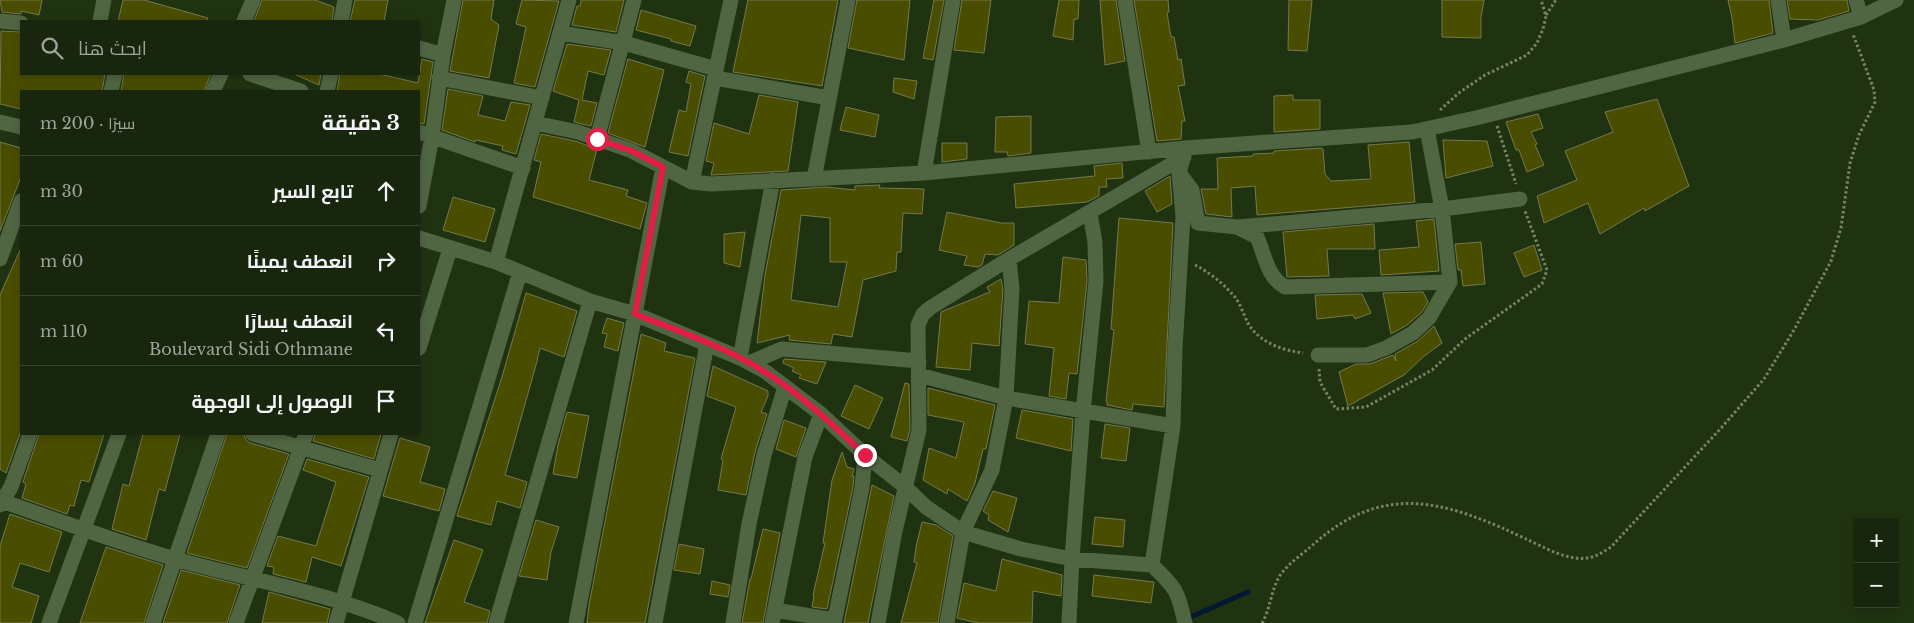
<!DOCTYPE html>
<html lang="ar">
<meta charset="utf-8">
<style>
:root{--surface:#18260d;--page:#212e16;--text:#f1f3f6;--muted:#9fa59d;--line:#36432e}
body{margin:0;font-family:"Libre Baskerville",Cairo,serif;background:var(--page);color:var(--text);direction:rtl}
.controls{position:absolute;right:15px;bottom:15px;display:grid;overflow:hidden;border-radius:0px;box-shadow:0 2px 8px #0003}
.controls button{width:45px;height:45px;display:grid;place-items:center;padding:0;border:0;border-bottom:1px solid var(--line);background:var(--surface);color:var(--text);font:25px sans-serif}
.stop{position:absolute;width:15px;height:15px;margin:-11px;border:4px solid #e11d48;border-radius:50%;background:#fff}
.stop.end{background:#e11d48;border-color:#fff;box-shadow:0 1px 5px #0008}
.list{margin:0;padding:0;list-style:none}
h2{display:flex;justify-content:space-between;align-items:center;height:65px;margin:0;padding:0 20px;font-size:21px}
h2 small{font-size:16px;font-weight:400;color:var(--muted)}
.list li{display:grid;grid-template-columns:32px 1fr auto;gap:15px;align-items:center;box-sizing:border-box;height:70px;padding:0 20px;border-top:1px solid var(--line)}
.list b{display:block;font-size:19px;white-space:nowrap}
.list p{margin:0;font-size:16px;white-space:nowrap;color:var(--muted)}
.list em{font-size:16px;font-style:normal;color:var(--muted)}
.icon{flex:none;width:28px;height:28px;fill:none;stroke:currentColor;stroke-width:2;stroke-linecap:round;stroke-linejoin:round}
.map{position:relative;flex:none;width:1914px;height:623px;overflow:hidden;direction:ltr}
.search{position:absolute;background:var(--surface);box-shadow:0 2px 8px #0003;left:20px;top:20px;width:400px;height:55px;display:flex;align-items:center;gap:12px;box-sizing:border-box;padding:0 18px;border-radius:0px;color:var(--muted);font-size:19px}
.panel{position:absolute;background:var(--surface);box-shadow:0 2px 8px #0003;left:20px;top:90px;width:400px;height:345px;border-radius:0px;direction:rtl}
.map>svg:first-child{display:block}
.lines{fill:none;stroke-linecap:round;stroke-linejoin:round}
.stream{stroke:#021833;stroke-width:5}
.building{fill:#494d00;stroke:#74794f;fill-rule:evenodd}
.path{stroke:#748469;stroke-width:3;stroke-dasharray:2.5 2.5;stroke-linecap:butt}
.minor{stroke:#506542;stroke-width:15}
.route{stroke:#e11d48;stroke-width:6}
</style>
<div class="map">
<svg width="1914" height="623" viewBox="0 0 1914 623">
<rect width="100%" height="100%" fill="#203311"/>
<g class="lines">
<path class="stream" d="M1186,619L1248,592"/>
</g>
<path class="building" d="M0,0H42L39,15L21,11V14L2,12Z
M123,0H144L208,18L207,21H118Z
M262,0H315L334,7L332,21H254Z
M355,0H388L384,21H350Z
M463,0H494L491,19L499,25L489,78L450,71Z
M522,0L559,1L535,87L514,83L526,27L516,24Z
M581,0H624L616,32L572,25L577,6H580Z
M748,0H838L822,86L733,72Z
M857,0H910L904,60L848,48Z
M934,0H944L933,60L923,58Z
M962,0H991L984,53L954,50Z
M1059,0H1079L1078,19H1074L1073,40L1053,36Z
M1100,0H1116L1125,61L1105,65Z
M1134,0H1168L1169,12L1167,13L1171,37H1174L1178,60L1181,59L1185,85L1178,86L1185,121H1182L1181,139L1157,141Z
M1289,0H1312L1307,51L1288,50Z
M1442,0H1484L1481,17V38L1442,37Z
M1728,0H1769L1773,33L1735,43L1732,18Z
M1787,0H1847L1849,11L1818,20L1790,19Z
M641,10L696,26L690,46L671,41V39L636,30Z
M1,31L21,32V74H105L102,91H21V109L0,104Z
M567,44L611,50L604,75L588,71L582,100L597,103L591,126L574,122L579,100L553,91Z
M422,59L433,62L424,124L419,123V91H337L340,74H379L418,83Z
M628,59L664,70L645,147L608,133Z
M689,71L705,76L688,156L669,152L679,110L686,112L691,84L686,82Z
M124,74H211L204,91H121Z
M294,74H321L319,85Z
M894,78L917,81L914,99L893,92Z
M448,89L483,96L478,115L505,121L511,102L530,105L516,154L502,150L503,146L476,140L475,142L442,130Z
M759,95L798,102L788,171L711,175L714,163L706,161L714,123L749,134Z
M1293,95V100H1320V129L1274,132V96Z
M1657,99L1689,186L1645,211L1644,208L1600,234L1588,203L1544,223L1537,196L1577,180L1565,151L1613,132L1605,112Z
M846,107L879,115L875,137L840,130Z
M1538,114L1543,128L1531,132L1537,144L1535,145L1544,165L1527,172L1519,150H1516L1506,122Z
M1031,116V153L1008,156L1007,152H995L996,117Z
M541,134L575,141L597,149L589,180L628,190L626,196L647,203L640,229L533,197L541,162L534,160Z
M1443,140L1487,141L1493,166L1446,178Z
M0,142L21,148V177L0,231Z
M1409,142L1415,202L1257,215L1255,186L1231,188L1232,217L1206,214L1201,189H1218L1217,158L1253,156V154L1274,153V151L1321,148L1323,149L1325,174L1331,181L1371,179L1368,145Z
M942,143H967V159L942,162Z
M1122,163L1123,178L1106,179L1107,187H1099V196L1087,202L1016,208L1014,184L1095,176L1094,166Z
M1170,176L1172,204L1157,212L1145,191Z
M880,185L879,188L924,189L922,214L903,213L901,252H897L896,271L863,280L852,337L833,334L831,344L789,340L790,335L757,343L765,275L781,190L826,187L855,190V186ZM801,215L830,218V262H847L838,307L791,300Z
M453,197L495,209L485,242L443,230Z
M947,212L1001,223H1014V245L998,255L985,254L982,265L978,267L964,265L967,256L939,250Z
M1119,218L1173,223L1164,407L1133,404L1132,410L1107,405V402L1106,401L1114,330L1111,329Z
M1434,219L1439,271L1381,275L1379,250L1419,247L1416,221Z
M1374,224L1375,249H1327L1329,276L1287,277L1283,232Z
M745,232L740,267L724,263V234Z
M1481,242L1485,284L1463,286L1461,270H1458L1455,244Z
M1534,245L1542,270L1524,277L1514,253Z
M21,248V431L6,473L0,469V295Z
M1063,257L1086,260L1087,281L1077,374L1069,373L1066,399L1049,396L1054,348L1025,344L1029,301L1059,303Z
M1001,279L1003,289L999,346L972,343L970,370L936,367L941,312L990,292L987,287Z
M1423,292L1428,302L1422,312L1407,325L1391,334L1383,293Z
M526,293L577,311L564,357L540,348L536,365L505,475L527,482L520,508L497,501L491,525L457,516L502,377Z
M1362,294L1371,313L1355,319L1353,315L1317,319L1315,295Z
M607,318L624,323L618,351L604,347L607,334L602,333Z
M1434,326L1442,343L1423,357L1404,375L1348,406L1339,372L1356,364H1370L1393,355L1396,361L1395,354L1418,341Z
M641,334L666,343L664,351L695,358L645,623H587L589,605Z
M784,359L826,362L817,384L799,378L801,375L792,371L794,368L783,363Z
M713,366L768,391V396L761,412L767,414L755,452L746,495L718,490L723,460L721,459L736,407L707,396Z
M905,383L909,384L910,429L907,441L891,437Z
M855,385L883,398L869,429L841,416Z
M928,388L995,405L986,449H983L975,483L967,501L948,489L947,494L923,480L929,448L956,458L964,422L928,415Z
M1022,410L1073,419L1071,451L1016,438Z
M567,412L589,416L577,478L553,474L558,445Z
M784,420L806,428L796,457L776,449Z
M1105,424L1130,428L1126,461L1101,458Z
M39,434H104L89,482L81,480L74,506L70,505L67,514L22,498L26,484L23,482Z
M143,434H180L165,491L159,489L146,540L112,529L123,484L129,486Z
M227,434H244L246,440L250,443L289,454L247,568L187,553Z
M315,434H381L374,459L313,441Z
M400,438L430,447L420,482L445,489L439,511L383,496Z
M842,452L847,467L854,469L852,476H854L853,487L827,609L812,607L814,596L813,595L825,543H823L832,480Z
M307,459L369,477L341,566L312,557L306,582L273,574L274,567L267,566L278,536L316,546L336,482L303,470Z
M872,485L894,496L871,607L868,623H844Z
M993,491L1017,498L1008,532L988,520L989,515L983,511Z
M10,514L62,532L49,572L20,563L12,587L39,596L31,623H0V546Z
M1095,517L1125,520L1123,547L1092,544Z
M536,520L559,527L551,552L547,580L519,576Z
M922,522L936,525L953,536L938,623H901L917,563L914,562L916,547Z
M763,529L780,533L763,623H742L750,579H751Z
M454,540L483,550L464,602L490,611L487,623H425Z
M679,544L704,549L700,574L674,570Z
M106,547L163,565L144,623H80Z
M1002,559L1062,575L1061,596L1033,591L1032,623H978L957,618L964,583L996,591Z
M181,570L240,585L227,623H163Z
M1094,575L1154,582L1151,603L1092,596Z
M712,581L730,585L728,597L710,594Z
M269,592L330,609L327,623H262Z"/>
<g class="lines">
<path class="path" d="M1546,15L1556,0
M1440,110L1460,92L1485,75L1527,55L1537,43L1543,29L1546,16L1541,0
M1497,126L1516,184
M1195,265C1209,272 1224,284 1235,297C1241,305 1244,316 1249,325C1261,343 1282,350 1303,353
M1319,369L1320,382L1336,409L1366,407L1432,370L1465,339L1542,284L1547,270L1525,211
M1262,623C1271,608 1271,588 1281,574C1290,562 1304,553 1315,543C1386,480 1450,503 1526,539C1544,547 1567,561 1587,558C1596,557 1603,552 1611,547L1722,427L1764,379L1794,330L1831,261L1841,228L1850,163L1859,135L1875,102L1874,90L1853,34"/>
<path class="minor" d="M1125,0L1149,152
M1778,0L1784,40
M1856,0L1861,17
M0,21L21,23
M100,21L104,0
M244,21L253,0
M341,21L345,0
M560,33L624,43L716,69
M419,48L443,55
M250,74L301,91
M439,78L542,98
M715,78L829,98
M111,91L115,74
M213,91L221,74
M327,91L331,74
M0,122L21,127
M535,123L578,132L632,151L692,182L711,184L924,173L1185,148L1412,132L1480,117L1784,40L1861,17L1896,0
M419,132L523,168
M597,139L634,0
M924,173L953,0
M1180,174L1192,190L1198,223L1237,227L1257,237C1265,255 1267,277 1285,287L1450,282
M814,179L848,0
M692,182L731,0
M419,206L432,137L443,55L454,0
M1238,227L1442,209L1520,199
M419,238L496,262L590,301L635,314L740,358L766,372L821,414L865,455L904,486L926,507L963,532L1021,549L1072,559L1152,565
M0,259L21,201
M496,262L569,0
M419,348L450,249
M1318,355H1367L1386,348L1413,333L1429,318L1450,282L1442,209L1427,129
M740,358L773,180
M749,363L782,349L919,361
M919,375L1006,398L1173,426
M253,434L380,470
M2,501C59,521 117,542 175,559C249,580 327,592 398,623
M0,505L11,487L30,434
M1152,565L1173,426L1175,349L1183,216L1179,173L1184,155
M1152,565C1176,588 1178,591 1185,623
M775,610L834,620
M49,623L119,434
M153,623L218,434
M236,623L306,434
M336,623L391,434
M415,623L520,272
M496,623L590,301
M576,623L663,167
M655,623L707,344
M733,623L749,524L764,455L785,387
M772,623L805,457L821,414
M834,623L862,488L865,455
M878,623L895,531L919,430L918,325L923,314L930,308L1009,259L1184,157
M947,623L963,532L992,470L1006,398L1012,289L1009,259
M1069,623L1072,559L1083,412L1096,281L1095,242L1090,213"/>
</g>
<g class="lines">
<path class="route" d="M597,139L632,151L663,167L635,314C677,330 727,348 765,372C802,395 834,426 865,455"/>
</g>
</svg>
<div class="controls">
<button>+</button>
<button>−</button>
</div>
<div class="stop" style="left:597px;top:139px"></div>
<div class="stop end" style="left:865px;top:455px"></div>
<div class="search"><svg class="icon" aria-label="search" viewBox="0 0 24 24"><circle cx="10" cy="10" r="6"/><path d="M15 15l6 6"/></svg>ابحث هنا</div>
<section class="panel">
<h2>3 دقيقة<small>سيرًا · 200 m</small></h2>
<ul class="list">
<li><svg class="icon" aria-label="ahead" viewBox="0 0 24 24"><path d="M12 20V5M6 11l6-6 6 6"/></svg><div><b>تابع السير</b></div><em>30 m</em></li>
<li><svg class="icon" aria-label="right" viewBox="0 0 24 24"><path d="M7 20v-9h11M14 6l5 5-5 5"/></svg><div><b>انعطف يمينًا</b></div><em>60 m</em></li>
<li><svg class="icon" aria-label="left" viewBox="0 0 24 24"><path d="M17 20v-9H6M10 6l-5 5 5 5"/></svg><div><b>انعطف يسارًا</b><p>Boulevard Sidi Othmane</p></div><em>110 m</em></li>
<li><svg class="icon" aria-label="arrive" viewBox="0 0 24 24"><path d="M6 21V4h12l-3 4 3 4H6"/></svg><div><b>الوصول إلى الوجهة</b></div></li>
</ul>
</section>
</div>
